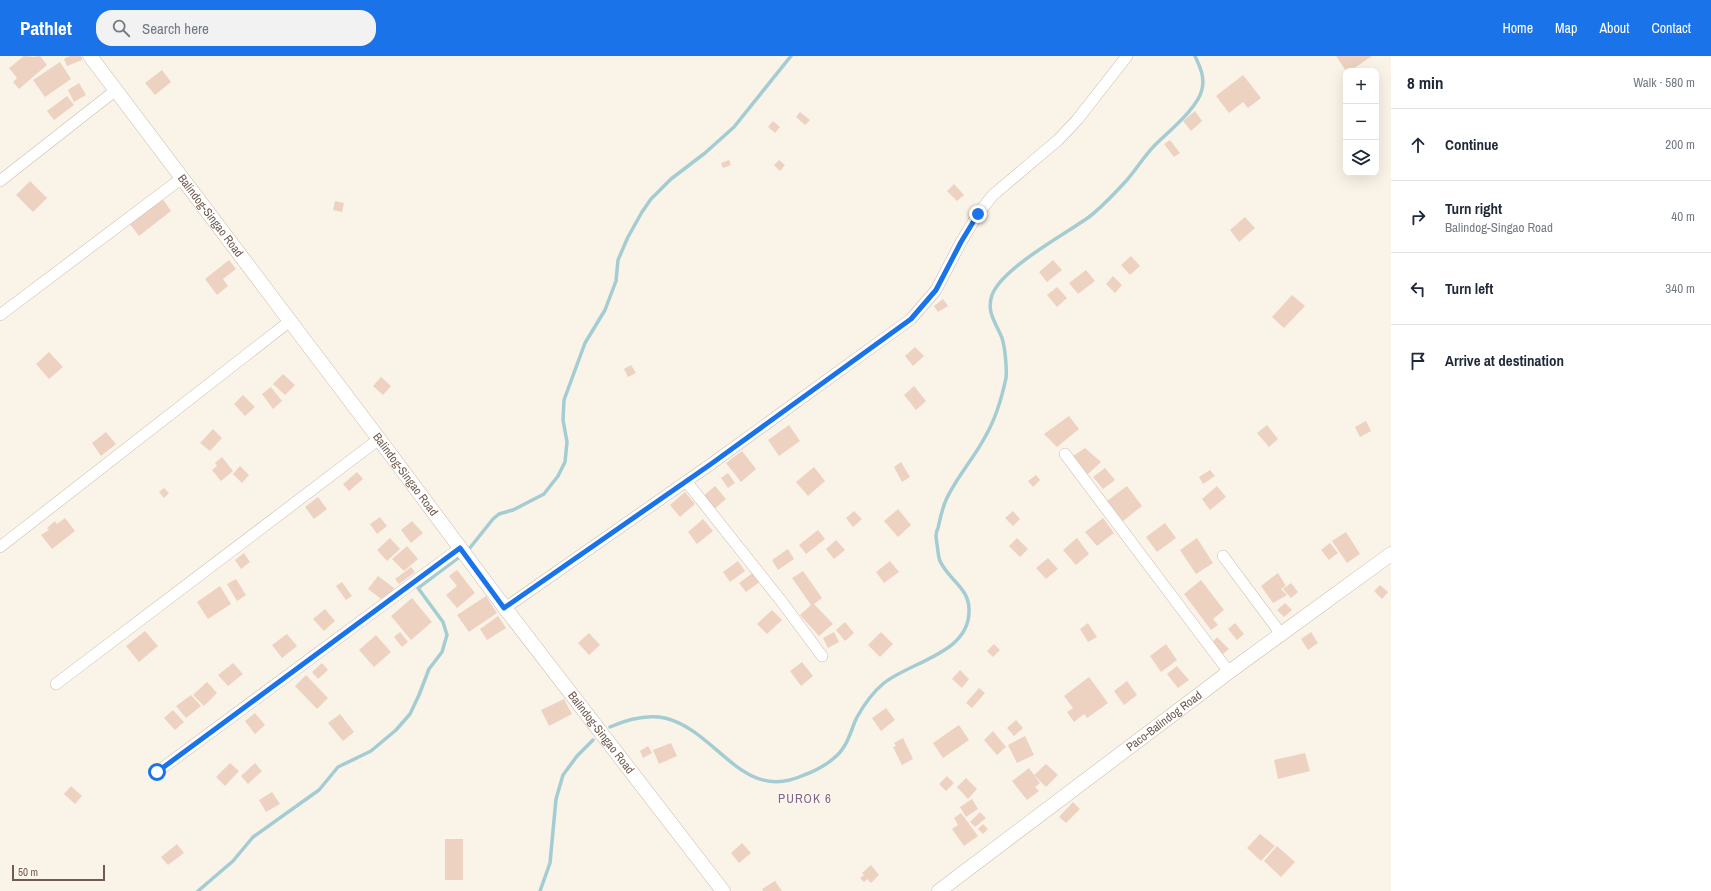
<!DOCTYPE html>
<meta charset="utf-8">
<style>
:root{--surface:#fff;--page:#f2f2f3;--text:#1f2937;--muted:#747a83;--line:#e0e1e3;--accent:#1a73e8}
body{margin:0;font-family:"Archivo Narrow",sans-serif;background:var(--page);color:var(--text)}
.controls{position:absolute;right:12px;top:12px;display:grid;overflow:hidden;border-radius:8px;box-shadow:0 4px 16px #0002}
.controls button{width:36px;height:36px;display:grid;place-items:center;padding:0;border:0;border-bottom:1px solid var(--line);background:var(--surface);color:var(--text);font:20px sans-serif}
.scale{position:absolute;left:12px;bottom:10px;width:93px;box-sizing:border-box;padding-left:4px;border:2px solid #715a4e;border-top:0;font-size:11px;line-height:14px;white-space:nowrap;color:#715a4e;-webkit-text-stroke:3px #fdf7ed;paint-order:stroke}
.stop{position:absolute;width:12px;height:12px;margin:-9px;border:3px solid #1a73e8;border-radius:50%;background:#fff}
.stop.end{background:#1a73e8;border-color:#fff;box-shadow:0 1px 4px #0008}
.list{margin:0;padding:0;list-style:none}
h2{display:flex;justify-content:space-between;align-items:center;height:52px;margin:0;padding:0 16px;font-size:17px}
h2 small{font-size:13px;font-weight:400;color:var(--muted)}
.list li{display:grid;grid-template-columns:26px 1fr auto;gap:12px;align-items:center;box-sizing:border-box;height:72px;padding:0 16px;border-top:1px solid var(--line)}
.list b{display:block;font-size:15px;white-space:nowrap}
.list p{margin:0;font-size:13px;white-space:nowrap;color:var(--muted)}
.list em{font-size:13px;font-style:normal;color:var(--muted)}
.icon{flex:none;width:22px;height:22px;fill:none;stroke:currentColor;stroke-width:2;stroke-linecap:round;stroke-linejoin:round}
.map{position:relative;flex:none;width:1391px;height:835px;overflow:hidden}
header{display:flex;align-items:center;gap:24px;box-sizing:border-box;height:56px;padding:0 20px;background:var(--accent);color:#fff}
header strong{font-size:19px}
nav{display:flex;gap:22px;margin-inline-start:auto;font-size:14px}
.search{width:280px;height:36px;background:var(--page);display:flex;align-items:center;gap:10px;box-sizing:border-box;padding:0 14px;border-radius:16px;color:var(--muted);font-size:15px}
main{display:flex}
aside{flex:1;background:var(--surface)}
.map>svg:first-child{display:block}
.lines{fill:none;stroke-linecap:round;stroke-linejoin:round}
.stream{stroke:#a4ccd3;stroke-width:3.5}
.building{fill:#edd2c1}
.minor-casing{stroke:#cbbbae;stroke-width:12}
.tertiary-casing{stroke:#cbbbae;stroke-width:15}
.minor{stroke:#fff;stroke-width:11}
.tertiary{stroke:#fff;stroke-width:14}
.route{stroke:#1a73e8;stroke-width:5}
.labels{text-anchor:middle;stroke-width:3;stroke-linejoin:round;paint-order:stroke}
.street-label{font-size:12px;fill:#715a4e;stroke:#fdf7ed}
.neighbourhood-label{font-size:13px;letter-spacing:1px;fill:#80668d;stroke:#fdf7ed}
</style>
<header>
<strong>Pathlet</strong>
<div class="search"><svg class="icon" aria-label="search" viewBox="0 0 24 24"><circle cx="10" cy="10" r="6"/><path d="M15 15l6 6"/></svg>Search here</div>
<nav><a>Home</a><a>Map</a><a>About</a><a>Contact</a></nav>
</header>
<main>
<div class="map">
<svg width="1391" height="835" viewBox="0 0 1391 835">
<rect width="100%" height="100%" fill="#faf3e7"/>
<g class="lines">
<path class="stream" d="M469,493L493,463L499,458L513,454L544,438L558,420L565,406L567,386L563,364L564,344L585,287L605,254L616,225L618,204L628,181L642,156L651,143L671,123L705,97L734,71L791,0
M610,671C628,663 646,658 665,662C718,675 742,748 804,719C815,715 825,710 834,702C847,692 850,677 856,663C863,650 873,636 884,627C912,605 971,597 969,553C969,532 948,523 940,505C938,500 938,494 937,488C936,482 935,478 938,472C940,463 942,453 946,444C956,422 974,402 985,381C995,364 1002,341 1006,322C1007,313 1005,291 1002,282C996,267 986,256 992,239C1002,212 1064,179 1089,161C1102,151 1115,137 1126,125C1136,114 1144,100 1155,89C1168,76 1199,51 1202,33C1205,21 1200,11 1195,0
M198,835L233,805L253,781L319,734L338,711L371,695L396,674L410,658L419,639L429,613L442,596L447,579L443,566L418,532L458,502
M540,835L550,807L556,743L563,719L577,700L593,684"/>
</g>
<path class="building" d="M24,0L34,1L40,0L47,9L19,33L13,26L17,22L9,12Z
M70,0H81L82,4L67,10L64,3Z
M1336,0H1372L1350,15H1346Z
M60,6L71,23L45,41L33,24Z
M162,14L171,26L155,39L145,27Z
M1243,19L1261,42L1248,52L1243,46L1229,57L1216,40Z
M79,27L86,39L74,46L68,34Z
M67,40L74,49L54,64L47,55Z
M1195,55L1202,65L1191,75L1183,65Z
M800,56L810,64L805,69L796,61Z
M773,65L780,71L775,77L768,71Z
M1170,84L1180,97L1174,101L1164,88Z
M729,104L731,109L723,112L721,107Z
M779,104L785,109L780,115L774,109Z
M30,125L47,142L33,156L16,139Z
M954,128L964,139L957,145L947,135Z
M162,142L171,155L139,180L129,167Z
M335,145L344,147L342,156L333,154Z
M1245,161L1255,172L1239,186L1230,174Z
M1131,200L1140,210L1130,219L1121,209Z
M229,204L236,213L223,223L228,230L217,239L205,223Z
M1053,204L1062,214L1047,226L1039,216Z
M1086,214L1095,225L1078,238L1069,227Z
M1113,220L1122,229L1115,237L1106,228Z
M1057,231L1067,242L1057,251L1047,239Z
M1292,239L1305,250L1284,272L1272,261Z
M943,243L948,250L938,256L934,250Z
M915,291L924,300L913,310L905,300Z
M49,296L63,311L49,323L36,308Z
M631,309L636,317L628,321L624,313Z
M283,318L295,329L285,339L273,328Z
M381,321L391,330L383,339L373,330Z
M914,330L926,345L916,354L904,339Z
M271,331L282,345L273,353L262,338Z
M243,339L255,351L245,360L234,348Z
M1069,360L1079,373L1057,391L1044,378Z
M1366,365L1371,375L1360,381L1355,371Z
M789,369L800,385L779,400L768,384Z
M1267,369L1278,383L1269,391L1257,377Z
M213,373L222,382L210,395L200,387Z
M106,376L116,388L101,400L92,387Z
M1085,392L1101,406L1087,419L1073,400Z
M742,395L756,413L741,426L726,407Z
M222,401L233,415L221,425L212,414L217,410L215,407Z
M901,406L910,421L902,426L894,411Z
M240,410L249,419L242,427L233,418Z
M814,411L825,425L808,440L796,426Z
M1105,412L1115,424L1103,433L1093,421Z
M1210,414L1215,420L1203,428L1199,421Z
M357,416L363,423L349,435L343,428Z
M728,417L735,427L728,432L721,422Z
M1036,419L1040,424L1033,431L1028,425Z
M715,430L726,443L713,454L702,441Z
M1127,430L1142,450L1123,465L1107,445Z
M1217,430L1226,441L1210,454L1202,443Z
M164,432L169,437L164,442L159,436Z
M685,436L695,448L680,461L670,449Z
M318,441L327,453L314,463L305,451Z
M898,453L911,469L898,481L884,465Z
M854,455L862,463L853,471L846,462Z
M1013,455L1020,463L1013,470L1005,462Z
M380,461L387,470L377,478L370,468Z
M65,462L75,475L52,493L41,479L49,474L47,472L55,465L57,468Z
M1103,462L1114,477L1097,490L1085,476Z
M703,463L713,475L697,488L688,476Z
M412,465L423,477L411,487L401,474Z
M1165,467L1176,482L1157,496L1146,481Z
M818,474L825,483L806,498L799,489Z
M1346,476L1360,498L1347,507L1332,485Z
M390,482L400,493L387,505L377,494Z
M1017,482L1028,493L1020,501L1009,490Z
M1077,482L1089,498L1076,509L1063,494Z
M1197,482L1213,507L1196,518L1180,494Z
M836,484L845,494L834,503L826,493Z
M1330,487L1338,497L1329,504L1321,494Z
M407,490L418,503L404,515L392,503Z
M788,493L794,503L778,514L772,504Z
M244,497L250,506L241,513L235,504Z
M1048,502L1058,513L1046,523L1036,512Z
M738,505L745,515L730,526L723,516Z
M890,505L899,516L884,527L876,516Z
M411,511L415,516L399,528L395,523Z
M457,514L475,537L457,552L446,539L457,530L449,520Z
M803,515L822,542L814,548L833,568L819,580L800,559L811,549L792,522Z
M754,516L761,525L746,536L739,527Z
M1278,517L1286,530L1281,533L1287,539L1273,547L1261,530Z
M378,520L394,532L384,545L368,533Z
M236,523L246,539L237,545L227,528Z
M1201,524L1224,554L1213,563L1218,569L1211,574L1184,538Z
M342,526L352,540L346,544L336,530Z
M1291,527L1298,536L1291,542L1283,533Z
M1380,529L1388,536L1382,543L1374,535Z
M220,530L231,548L208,563L197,546Z
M486,540L497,557L469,576L457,559Z
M412,542L432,566L411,584L391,560Z
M1285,547L1292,554L1284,561L1277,554Z
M325,553L335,565L324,575L313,563Z
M772,554L782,564L767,578L757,568Z
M498,560L506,572L487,584L480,573Z
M845,566L854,577L845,585L836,574Z
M1088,567L1097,581L1088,586L1080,573Z
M1235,567L1244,578L1237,584L1228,573Z
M145,575L158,590L139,606L126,590Z
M400,576L408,586L402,591L394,581Z
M834,576L839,586L828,592L823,582Z
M881,576L893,588L880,601L868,589Z
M1311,576L1318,587L1308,594L1301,583Z
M589,577L600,589L589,599L578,587Z
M287,578L297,590L282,602L272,589Z
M376,579L391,596L374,611L359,594Z
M1217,581L1229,593L1223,598L1212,587Z
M994,588L1000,594L993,601L987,595Z
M1166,588L1177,604L1161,616L1150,600Z
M802,606L813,620L801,630L790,615Z
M233,607L243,618L228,630L218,619Z
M322,607L328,614L318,623L312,616Z
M1177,610L1189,624L1178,632L1167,618Z
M960,614L969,623L962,632L952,623Z
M306,619L328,642L317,653L295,630Z
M1089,621L1108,647L1087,662L1084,658L1074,666L1067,656L1073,652L1064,640Z
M1127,625L1137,639L1124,649L1114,635Z
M207,626L217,637L204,650L193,639Z
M979,632L985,637L972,652L966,647Z
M191,639L201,650L186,662L176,650Z
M564,643L572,658L549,670L541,654Z
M886,652L895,664L881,675L872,662Z
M173,654L184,666L175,674L164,662Z
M255,657L265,669L255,678L245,665Z
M340,658L354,676L343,685L328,667Z
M1016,664L1023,672L1014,680L1007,672Z
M959,669L969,684L943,702L933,687Z
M993,675L1006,691L997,699L984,684Z
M1025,680L1034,699L1017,707L1008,689Z
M903,682L913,703L902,709L893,691L896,690L894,687Z
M671,687L677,700L659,708L653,694Z
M648,690L652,697L643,702L640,695Z
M1305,697L1310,715L1278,723L1274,704Z
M230,707L239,715L225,730L216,721Z
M255,707L262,715L248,728L241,720Z
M1046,708L1058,719L1046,731L1034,719L1040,727L1035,731L1039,735L1027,744L1012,725L1029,712L1034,719Z
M947,720L954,727L946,735L939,728Z
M966,722L977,733L968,743L957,731Z
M71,730L82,740L75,748L64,738Z
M272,736L280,748L266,756L259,744Z
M972,743L978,753L966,761L960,751Z
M1073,746L1080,753L1066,767L1059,761Z
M980,756L986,762L975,771L970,766Z
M961,757L978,780L964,790L952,773L958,769L954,762Z
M983,768L988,773L983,778L978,773Z
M1260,778L1275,790L1261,805L1247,792Z
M445,783H463V824H445Z
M742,787L751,797L739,807L731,797Z
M177,788L184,797L168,809L161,801Z
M1277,790L1295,806L1281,821L1264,805Z
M871,809L879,819L871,827L867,823L864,826L860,822L864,819L862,817Z
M775,825L782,835H763L762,833Z"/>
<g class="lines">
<defs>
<path id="minor" d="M0,125L116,34
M0,259L182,122
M1065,398L1229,616
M686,425L782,546L822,600
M0,491L290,265
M1223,500L1281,578
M505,552L711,408L911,263L936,234L961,186L978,158L993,139L1058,84L1077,64L1127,0
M56,628L379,383
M157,716L460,492"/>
<g id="tertiary">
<path id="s1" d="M90,0L379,383L505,552L723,835"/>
<path id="s2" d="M939,835L1229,616L1391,498"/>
</g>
</defs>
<use href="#minor" class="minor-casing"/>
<use href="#tertiary" class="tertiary-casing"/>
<use href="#minor" class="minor"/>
<use href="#tertiary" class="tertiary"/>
</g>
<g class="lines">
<path class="route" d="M157,716L460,492L504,552L711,408L911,263L936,234L961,186L978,158"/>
</g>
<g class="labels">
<g class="street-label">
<text dy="4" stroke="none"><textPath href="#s1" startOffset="200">Balindog-Singao Road</textPath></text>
<text dy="4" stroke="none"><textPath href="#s1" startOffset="524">Balindog-Singao Road</textPath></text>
<text dy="4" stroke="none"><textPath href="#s2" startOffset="282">Paco-Balindog Road</textPath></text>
<text dy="4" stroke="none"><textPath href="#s1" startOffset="848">Balindog-Singao Road</textPath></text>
</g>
<g class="neighbourhood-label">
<text x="805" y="747">PUROK 6</text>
</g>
</g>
</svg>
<div class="controls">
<button>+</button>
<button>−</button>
<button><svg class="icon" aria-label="layers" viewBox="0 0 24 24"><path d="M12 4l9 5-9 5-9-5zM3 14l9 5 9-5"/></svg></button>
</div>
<div class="scale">50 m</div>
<div class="stop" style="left:157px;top:716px"></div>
<div class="stop end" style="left:978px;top:158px"></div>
</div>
<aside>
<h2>8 min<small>Walk · 580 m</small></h2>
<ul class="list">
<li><svg class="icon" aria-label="ahead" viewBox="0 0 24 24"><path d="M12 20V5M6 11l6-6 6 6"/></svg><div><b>Continue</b></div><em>200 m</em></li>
<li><svg class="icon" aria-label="right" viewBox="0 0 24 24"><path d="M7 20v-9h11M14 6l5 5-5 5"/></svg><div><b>Turn right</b><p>Balindog-Singao Road</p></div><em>40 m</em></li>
<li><svg class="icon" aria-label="left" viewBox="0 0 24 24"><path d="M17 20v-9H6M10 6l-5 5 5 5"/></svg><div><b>Turn left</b></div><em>340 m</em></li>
<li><svg class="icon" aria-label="arrive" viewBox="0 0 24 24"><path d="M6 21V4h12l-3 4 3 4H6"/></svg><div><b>Arrive at destination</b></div></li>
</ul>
</aside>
</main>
